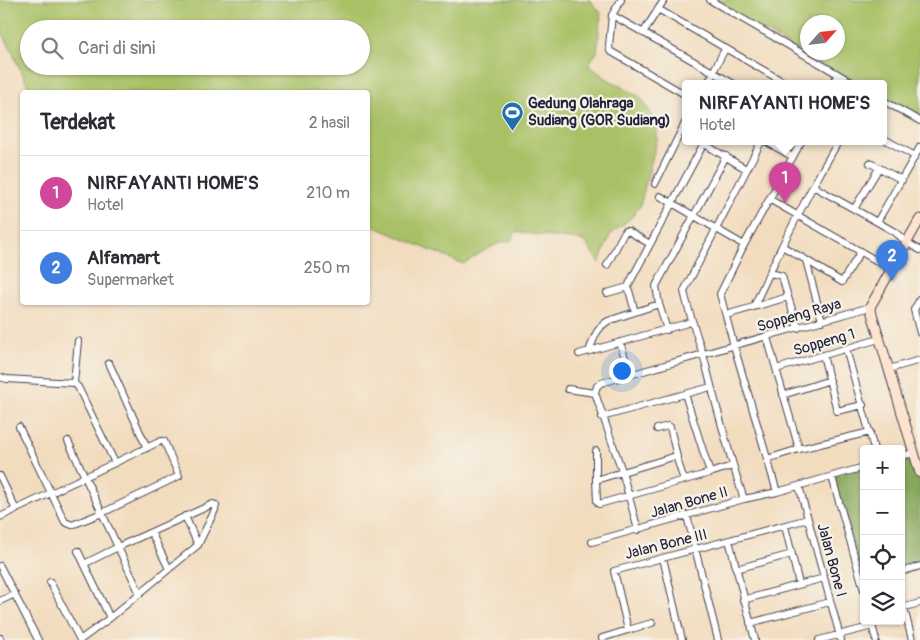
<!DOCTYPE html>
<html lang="id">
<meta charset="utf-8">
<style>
:root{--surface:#fff;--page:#f2f2f3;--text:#2b2b33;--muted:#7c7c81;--line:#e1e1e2;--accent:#db2777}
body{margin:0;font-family:Pangolin,sans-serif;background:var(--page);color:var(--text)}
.controls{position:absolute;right:15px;bottom:15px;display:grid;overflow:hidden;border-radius:5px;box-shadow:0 1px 4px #0004}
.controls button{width:45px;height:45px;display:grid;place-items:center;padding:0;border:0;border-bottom:1px solid var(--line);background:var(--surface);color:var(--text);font:25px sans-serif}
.compass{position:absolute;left:800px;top:15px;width:45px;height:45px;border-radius:50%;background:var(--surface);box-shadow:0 1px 4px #0004;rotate:63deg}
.you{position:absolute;left:621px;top:370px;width:18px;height:18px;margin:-12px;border:4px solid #fff;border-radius:50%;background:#1a73e8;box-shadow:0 0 0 8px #1a73e833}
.badge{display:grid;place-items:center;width:32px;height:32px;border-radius:50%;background:var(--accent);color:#fff;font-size:16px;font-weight:700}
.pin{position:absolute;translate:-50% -41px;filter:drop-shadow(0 1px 2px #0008)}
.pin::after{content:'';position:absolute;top:26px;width:18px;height:15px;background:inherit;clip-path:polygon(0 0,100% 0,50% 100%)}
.popup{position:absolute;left:682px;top:80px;width:205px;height:65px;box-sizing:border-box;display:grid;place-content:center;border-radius:5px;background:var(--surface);filter:drop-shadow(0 1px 4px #0005);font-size:16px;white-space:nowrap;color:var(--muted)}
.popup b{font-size:19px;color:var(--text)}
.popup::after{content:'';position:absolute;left:50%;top:100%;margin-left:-10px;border:10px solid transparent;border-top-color:var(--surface)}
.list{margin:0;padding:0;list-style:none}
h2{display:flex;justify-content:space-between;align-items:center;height:65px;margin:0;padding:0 20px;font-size:21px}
h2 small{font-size:16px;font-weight:400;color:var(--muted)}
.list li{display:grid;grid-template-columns:32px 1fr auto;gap:15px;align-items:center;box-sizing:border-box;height:75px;padding:0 20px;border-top:1px solid var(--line)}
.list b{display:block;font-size:19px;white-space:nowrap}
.list p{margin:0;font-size:16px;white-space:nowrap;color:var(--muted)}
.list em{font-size:16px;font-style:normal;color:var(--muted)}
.icon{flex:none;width:28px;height:28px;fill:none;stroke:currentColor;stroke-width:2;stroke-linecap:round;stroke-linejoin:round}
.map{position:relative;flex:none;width:920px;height:640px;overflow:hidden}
.search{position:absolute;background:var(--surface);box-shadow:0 1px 4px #0004;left:20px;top:20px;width:350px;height:55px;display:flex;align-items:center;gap:12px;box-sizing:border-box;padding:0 18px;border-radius:28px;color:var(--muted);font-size:19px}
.panel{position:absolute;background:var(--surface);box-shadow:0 1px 4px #0004;left:20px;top:90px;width:350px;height:215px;border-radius:5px}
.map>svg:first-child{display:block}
.green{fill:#a9c166;stroke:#667250;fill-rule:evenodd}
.forest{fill:#86a75b;stroke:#54644b}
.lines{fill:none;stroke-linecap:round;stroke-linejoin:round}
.street-casing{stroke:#413e4f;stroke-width:8}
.secondary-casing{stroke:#413e4f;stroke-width:11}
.street{stroke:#fff;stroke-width:6}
.secondary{stroke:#fde4d0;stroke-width:9}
.labels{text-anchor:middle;stroke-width:4.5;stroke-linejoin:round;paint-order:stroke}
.poi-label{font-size:15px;font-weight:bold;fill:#22223b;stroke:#f7f3e8;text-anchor:start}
.street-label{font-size:15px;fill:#22223b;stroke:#f7f3e8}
</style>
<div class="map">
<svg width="920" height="640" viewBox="0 0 920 640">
<rect width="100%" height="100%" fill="#f7f3e8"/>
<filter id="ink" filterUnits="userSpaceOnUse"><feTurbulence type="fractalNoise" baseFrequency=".02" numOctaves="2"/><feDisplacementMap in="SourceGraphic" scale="10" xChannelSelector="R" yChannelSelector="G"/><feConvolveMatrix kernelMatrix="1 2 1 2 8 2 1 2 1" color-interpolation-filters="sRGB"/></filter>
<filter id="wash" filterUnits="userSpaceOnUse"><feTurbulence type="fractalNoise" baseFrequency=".0096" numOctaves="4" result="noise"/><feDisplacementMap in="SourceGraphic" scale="20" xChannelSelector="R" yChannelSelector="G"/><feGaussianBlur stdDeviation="1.12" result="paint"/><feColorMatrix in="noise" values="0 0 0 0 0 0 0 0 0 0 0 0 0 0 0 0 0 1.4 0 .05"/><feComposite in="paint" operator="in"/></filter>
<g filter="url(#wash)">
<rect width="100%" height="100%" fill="#f2dcbe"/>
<path class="green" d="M0,0H590L601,13L597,52L588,65L609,80L640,97L657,122V140L640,206L632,217L610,235L599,263L584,241L516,232L511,241L499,243L484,251L463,264L368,224V92H31L0,27ZM29,29H361V66H29Z
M710,0H920V121L884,101V84H855ZM808,22H838V52H808Z"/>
<path class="forest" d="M914,453L920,473V566L901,572V457Z
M864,467V585L832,477Z"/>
</g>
<g filter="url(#ink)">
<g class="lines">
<defs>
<path id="street" d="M621,0L612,15L609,46L610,51L686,95
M710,0L855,84
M658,9L787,84
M612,15L734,84
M643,33L664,0
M713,72L725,49
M707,84L714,73
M832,84L838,74
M884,101L920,121
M701,142L746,169
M767,142L793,157
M838,142L813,186L895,232L906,242L920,250
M915,156L920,147
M870,163L902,180
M655,184L686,121
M813,186L782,246L806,260L822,321
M660,196L744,245
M769,199L891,269
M854,209L879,168
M877,222L915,156L884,139
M806,260L842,282L861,251
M607,265L625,231H628L650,244
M770,273L782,276L788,297
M607,293L628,287
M920,299L914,310L920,333
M754,306L782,246
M635,312L628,287L630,282L704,143
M726,315L788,297L798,328
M667,330L659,304L656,286L726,156
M767,337L799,449L870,432
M78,341L74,383L78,387L115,463
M620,342L630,374
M846,349L874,449
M589,351C594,339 596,328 608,321L659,304
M579,354L691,322
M823,355L837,411L863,405
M109,363L147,448
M776,369L879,339
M889,369L920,360
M0,377L7,379L74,383
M568,389L595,393
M685,394L711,387
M783,395L830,380
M602,417L685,394L710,473L732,466
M657,429L668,426L670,427L677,457
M68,441L140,594
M596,451V480L676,456L684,480
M901,456L914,453
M767,459L799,449
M0,476L16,510
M832,477L864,590
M596,480L597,501L599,504L710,473
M799,486L841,640
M777,492L734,346L720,294L744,245L801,142
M744,499C728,453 716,405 704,358C697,335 689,314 684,291L761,142
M185,516L198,545
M687,516L718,640
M0,517L161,441H164L179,476L102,513L72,525L65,522L19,427
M785,526L799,584
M638,530L622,471L595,393L597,386L601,383L870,307
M151,532L169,569
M729,540L755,640
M592,542L744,499L777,492L864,467
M78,551L110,618
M663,558L682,640
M0,566L38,640
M736,569L792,554
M901,572L920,566
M50,582L80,640
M743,600L824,578
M0,601L15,594
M901,608L920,603
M904,608L912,640
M871,621L876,640
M652,623L628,630L614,571L808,519
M750,623L830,602
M0,638L1,640
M602,638L628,630
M80,640L110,618L198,545L215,510L216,505L213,504L118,547L84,564
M819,640L873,626"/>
<path id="secondary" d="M920,219L870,307L920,473"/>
</defs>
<use href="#street" class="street-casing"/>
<use href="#secondary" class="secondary-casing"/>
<use href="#street" class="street"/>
<use href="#secondary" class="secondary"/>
</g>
</g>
<defs>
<symbol id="stadium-pin" viewBox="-11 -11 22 30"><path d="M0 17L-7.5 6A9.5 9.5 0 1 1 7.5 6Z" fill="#1f6fb2" stroke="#f7f3e8"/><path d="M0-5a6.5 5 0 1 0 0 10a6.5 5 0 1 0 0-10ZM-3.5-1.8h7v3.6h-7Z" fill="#fff"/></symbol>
</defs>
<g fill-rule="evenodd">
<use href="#stadium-pin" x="500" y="100" width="25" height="34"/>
</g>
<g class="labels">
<g class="poi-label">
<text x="528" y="108">Gedung Olahraga<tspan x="528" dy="17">Sudiang (GOR Sudiang)</tspan></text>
</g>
<g class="street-label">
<text transform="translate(799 315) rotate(-16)" y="5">Soppeng Raya</text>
<text transform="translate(824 342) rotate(-16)" y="5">Soppeng 1</text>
<text transform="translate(689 502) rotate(-16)" y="5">Jalan Bone II</text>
<text transform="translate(666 544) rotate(-14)" y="5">Jalan Bone III</text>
<text transform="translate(832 560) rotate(75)" y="5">Jalan Bone I</text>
</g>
</g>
</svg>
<div class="controls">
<button>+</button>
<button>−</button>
<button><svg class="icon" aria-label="locate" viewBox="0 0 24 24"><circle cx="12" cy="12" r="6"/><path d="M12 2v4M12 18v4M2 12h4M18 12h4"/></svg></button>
<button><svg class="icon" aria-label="layers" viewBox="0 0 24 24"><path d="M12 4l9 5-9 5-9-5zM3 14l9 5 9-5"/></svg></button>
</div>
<svg class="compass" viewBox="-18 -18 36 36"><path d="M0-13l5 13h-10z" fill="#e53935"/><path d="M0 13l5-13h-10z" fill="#7c7c81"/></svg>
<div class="you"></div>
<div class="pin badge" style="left:785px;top:203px;background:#d1479c">1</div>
<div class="popup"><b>NIRFAYANTI HOME'S</b>Hotel</div>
<div class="pin badge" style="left:892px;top:281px;background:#3f7fe0">2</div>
<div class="search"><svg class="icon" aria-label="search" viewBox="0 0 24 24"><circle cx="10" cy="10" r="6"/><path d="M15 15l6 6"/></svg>Cari di sini</div>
<section class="panel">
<h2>Terdekat<small>2 hasil</small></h2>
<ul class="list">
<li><span class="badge" style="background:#d1479c">1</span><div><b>NIRFAYANTI HOME'S</b><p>Hotel</p></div><em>210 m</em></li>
<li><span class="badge" style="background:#3f7fe0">2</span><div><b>Alfamart</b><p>Supermarket</p></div><em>250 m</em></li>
</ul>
</section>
</div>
